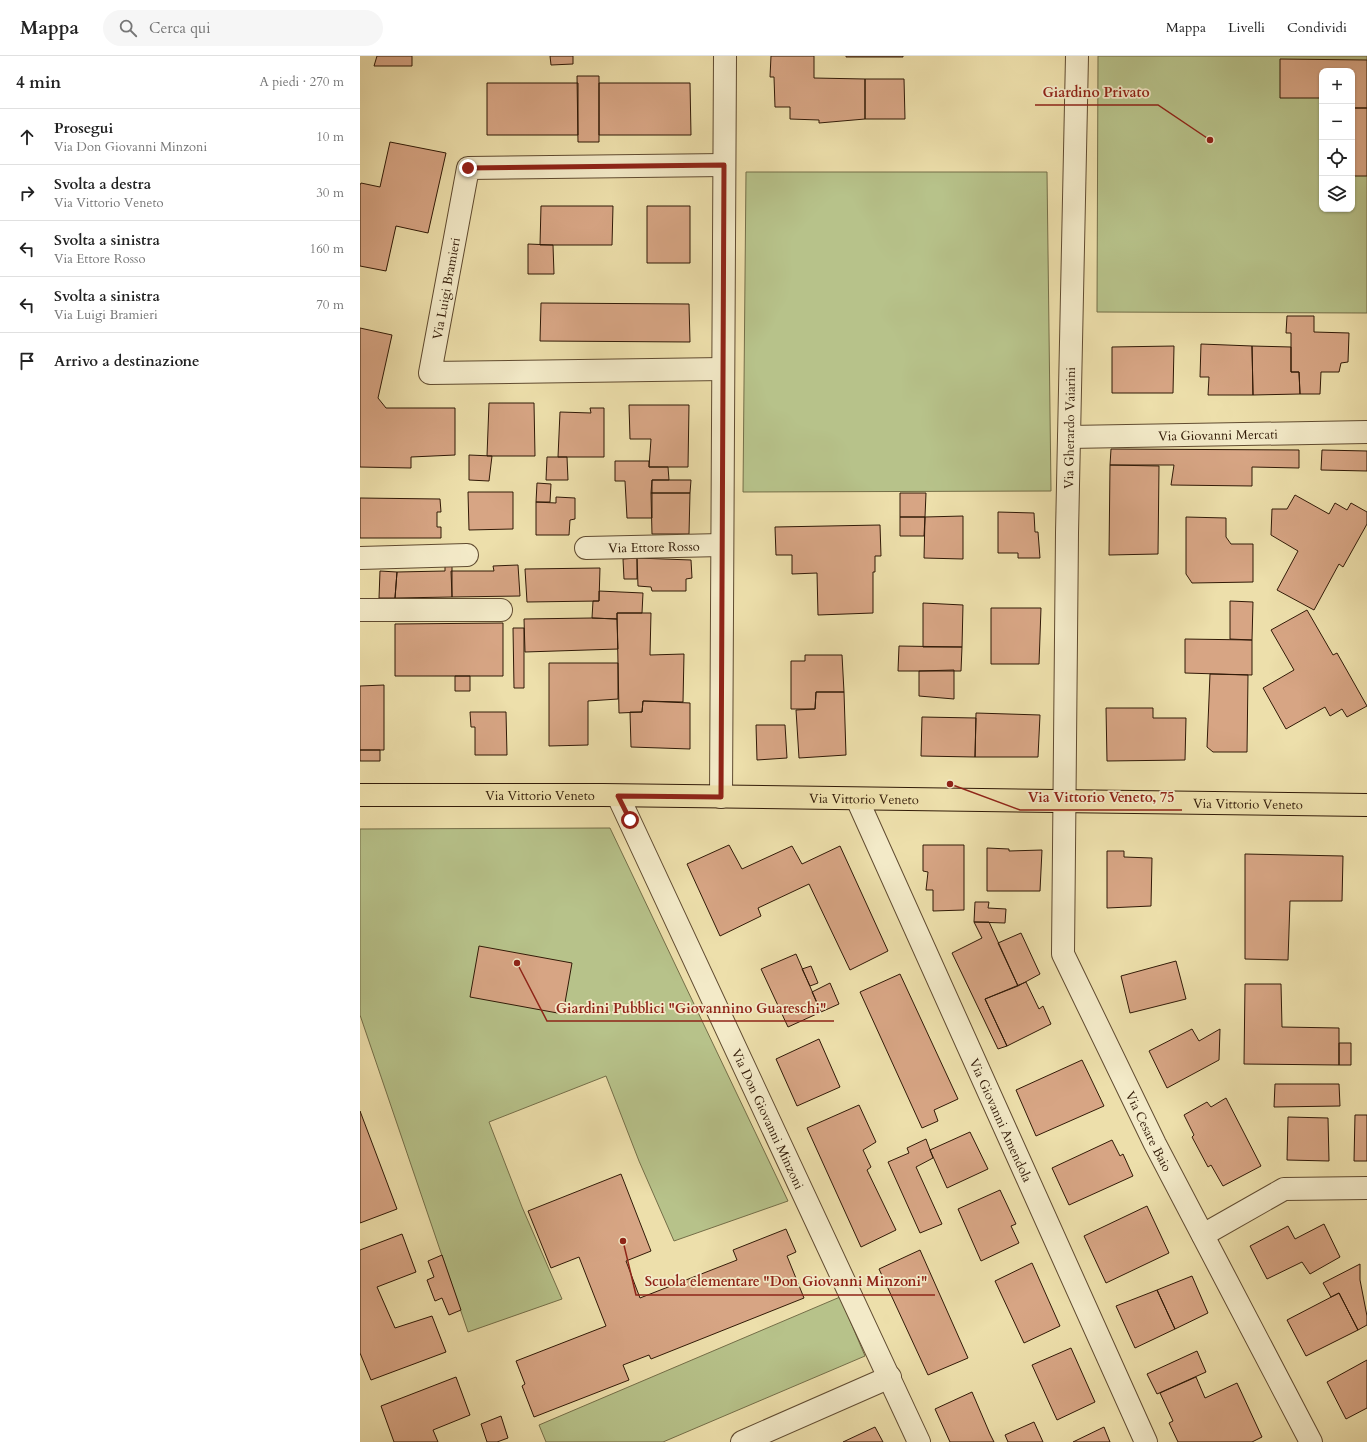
<!DOCTYPE html>
<html lang="it">
<meta charset="utf-8">
<style>
:root{--surface:#fff;--page:#f6f6f6;--text:#222;--muted:#767676;--line:#e0e0e0}
body{margin:0;font-family:Cardo,serif;background:var(--page);color:var(--text)}
.controls{position:absolute;right:12px;top:12px;display:grid;overflow:hidden;border-radius:8px;box-shadow:0 1px 3px #0004}
.controls button{width:36px;height:36px;display:grid;place-items:center;padding:0;border:0;border-bottom:1px solid var(--line);background:var(--surface);color:var(--text);font:20px sans-serif}
.stop{position:absolute;width:12px;height:12px;margin:-9px;border:3px solid #8f2418;border-radius:50%;background:#fff}
.stop.end{background:#8f2418;border-color:#fff;box-shadow:0 1px 4px #0008}
.list{margin:0;padding:0;list-style:none}
h2{display:flex;justify-content:space-between;align-items:center;height:52px;margin:0;padding:0 16px;font-size:17px}
h2 small{font-size:13px;font-weight:400;color:var(--muted)}
.list li{display:grid;grid-template-columns:26px 1fr auto;gap:12px;align-items:center;box-sizing:border-box;height:56px;padding:0 16px;border-top:1px solid var(--line)}
.list b{display:block;font-size:15px;white-space:nowrap}
.list p{margin:0;font-size:13px;white-space:nowrap;color:var(--muted)}
.list em{font-size:13px;font-style:normal;color:var(--muted)}
.icon{flex:none;width:22px;height:22px;fill:none;stroke:currentColor;stroke-width:2;stroke-linecap:round;stroke-linejoin:round}
.map{position:relative;flex:none;width:1007px;height:1386px;overflow:hidden}
header{display:flex;align-items:center;gap:24px;box-sizing:border-box;height:56px;padding:0 20px;background:var(--surface);border-bottom:1px solid var(--line)}
header strong{font-size:19px}
nav{display:flex;gap:22px;margin-inline-start:auto;font-size:14px}
.search{width:280px;height:36px;background:var(--page);display:flex;align-items:center;gap:10px;box-sizing:border-box;padding:0 14px;border-radius:22px;color:var(--muted);font-size:15px}
main{display:flex}
aside{flex:1;background:var(--surface)}
.map>svg:first-child{display:block}
.green{fill:#b7c28a;stroke:#746e48;fill-rule:evenodd}
.building{fill:#d7a584;stroke:#311a07}
.lines{fill:none;stroke-linecap:round;stroke-linejoin:round}
.minor-casing{stroke:#604b30;stroke-width:24}
.major-casing{stroke:#311a07;stroke-width:24}
.minor{stroke:#f3eac8;stroke-width:22}
.major{stroke:#eddfab;stroke-width:22}
.route{stroke:#8f2418;stroke-width:5}
.labels{text-anchor:middle;stroke-width:3.5;stroke-linejoin:round;paint-order:stroke}
.street-label{font-size:13px;fill:#311a07;stroke:#f3eac8}
.leader{fill:none;stroke:#8f2418;stroke-width:1.5}
.callout-dot{fill:#8f2418;stroke:#f3eac8;stroke-width:1.5}
.callout-label{font-size:14px;text-anchor:middle;font-weight:bold;fill:#8f2418;stroke:#f3eac8;stroke-width:3.5;stroke-linejoin:round;paint-order:stroke}
</style>
<header>
<strong>Mappa</strong>
<div class="search"><svg class="icon" aria-label="search" viewBox="0 0 24 24"><circle cx="10" cy="10" r="6"/><path d="M15 15l6 6"/></svg>Cerca qui</div>
<nav><a>Mappa</a><a>Livelli</a><a>Condividi</a></nav>
</header>
<main>
<aside>
<h2>4 min<small>A piedi · 270 m</small></h2>
<ul class="list">
<li><svg class="icon" aria-label="ahead" viewBox="0 0 24 24"><path d="M12 20V5M6 11l6-6 6 6"/></svg><div><b>Prosegui</b><p>Via Don Giovanni Minzoni</p></div><em>10 m</em></li>
<li><svg class="icon" aria-label="right" viewBox="0 0 24 24"><path d="M7 20v-9h11M14 6l5 5-5 5"/></svg><div><b>Svolta a destra</b><p>Via Vittorio Veneto</p></div><em>30 m</em></li>
<li><svg class="icon" aria-label="left" viewBox="0 0 24 24"><path d="M17 20v-9H6M10 6l-5 5 5 5"/></svg><div><b>Svolta a sinistra</b><p>Via Ettore Rosso</p></div><em>160 m</em></li>
<li><svg class="icon" aria-label="left" viewBox="0 0 24 24"><path d="M17 20v-9H6M10 6l-5 5 5 5"/></svg><div><b>Svolta a sinistra</b><p>Via Luigi Bramieri</p></div><em>70 m</em></li>
<li><svg class="icon" aria-label="arrive" viewBox="0 0 24 24"><path d="M6 21V4h12l-3 4 3 4H6"/></svg><div><b>Arrivo a destinazione</b></div></li>
</ul>
</aside>
<div class="map">
<svg width="1007" height="1386" viewBox="0 0 1007 1386">
<rect width="100%" height="100%" fill="#eddfab"/>
<filter id="stains"><feTurbulence type="fractalNoise" baseFrequency=".005" numOctaves="4"/><feColorMatrix values="0 0 0 0 .2 0 0 0 0 .09 0 0 0 0 .02 0 0 0 .5 -.17"/></filter>
<radialGradient id="worn" r=".72"><stop offset=".6" stop-color="#630" stop-opacity="0"/><stop offset="1" stop-color="#630" stop-opacity=".3"/></radialGradient>
<path class="green" d="M738,0H1007V257L737,256ZM962,15H992V153H962Z
M386,116H687L691,435L383,436Z
M250,772L428,1145L314,1185L279,1105L246,1020L129,1066L162,1151L202,1243L108,1276L0,959V773Z
M480,1241L505,1300L303,1386H186L179,1369Z"/>
<path class="building" d="M17,0H52V10H14Z
M190,0H213V8L191,9Z
M411,0H454V22L505,23V63L459,67V64L430,63V51H415L414,21H410Z
M486,0H543V1H486Z
M920,3L1007,4V52H992V15H962V42H920Z
M217,20H239V86H218Z
M505,23H544L545,63H505Z
M127,27H218V79H127Z
M239,27H330L331,79H239Z
M992,52H1007V120H992Z
M30,86L86,97L68,177L36,170L26,215L0,210V129L1,127L20,131Z
M181,150H253L252,189H180Z
M287,150H330V207H287Z
M168,188L193,189L194,218H168Z
M181,247L329,248L330,286L180,285Z
M927,260H954V276L989,277L988,306L981,307L979,316H961L960,338H940L939,316H931V277H926Z
M0,272L32,279L18,342L26,352H95V399L51,401V412L0,411Z
M841,288L892,290L893,339H848L849,321H840Z
M814,290L813,337H752V291Z
M892,290L931,291V316H939L940,338L893,339Z
M129,347H174L175,400H127Z
M269,349H329L328,411H289L291,383H270Z
M230,352H244V401H198L200,356L231,357Z
M751,393L939,394V412L892,411V430L811,429L814,409H750Z
M962,394L1007,395V415L961,414Z
M109,399L132,400L129,425L109,424Z
M187,401H207L208,424H186Z
M255,405H289V411H308L309,424H292V462H267L265,425H255Z
M750,409L799,410L798,498L749,499Z
M292,424H331L330,437H291Z
M177,427L191,428L190,446H176Z
M108,436H153V473L109,474Z
M291,437H330L329,478H292Z
M540,437H566L565,461H540Z
M935,439L969,458L975,447L987,454L991,447L1007,456V468L983,511L979,508L954,554L917,534L938,495L911,479L912,453H927Z
M196,441L215,442V463L210,464L209,479H176V446L196,447Z
M0,442L80,443L81,456H77V471H81V482H0Z
M638,456L674,457L675,476H678L680,502H658V497H638Z
M603,460V503L564,502L565,461Z
M540,461H565L564,480H540Z
M826,461L866,462V481L871,488H893V526L832,527L826,518Z
M520,469L521,500H515V516H513V557L458,559L457,517L432,518V499H416L415,471Z
M277,502V523H264L263,503Z
M277,502L331,504L332,522L326,523V535H292L291,531L278,530Z
M85,509L92,510V541L35,542L37,516L85,515Z
M158,509L160,540L92,541L91,515H134L133,510Z
M240,512L239,545L167,546L165,513Z
M20,515L37,516L35,542H19Z
M239,535L283,537L282,557H257V563L232,562L233,545H239Z
M870,545L893,546L892,584L870,583Z
M563,547L603,549L602,591H563Z
M631,552H681L679,608H631Z
M947,554L973,599L977,597L1007,650L987,661L982,653L970,660L965,651L926,673L903,632L934,614L911,574Z
M257,557H291L290,599L324,598L323,646L283,645L282,656L259,657Z
M232,562L257,563L258,593L165,596L164,563Z
M143,567V620H35V568Z
M153,572H164V632H154Z
M825,583L892,584V619L825,617Z
M539,590L602,591L601,615H538Z
M445,599H482L484,636H456L455,653H431V605H445Z
M189,607H258V643L228,645V689L189,690Z
M594,614V643L559,640V615Z
M850,618L888,619L887,696H853L847,691Z
M95,620H110V635H95Z
M24,629V694H0V630Z
M456,636H484L486,699L439,702L436,654L455,653Z
M283,645L330,647V693L271,691L270,656H282Z
M746,652H793V662H826L825,704L747,705Z
M110,656H146L147,699H115V671H111Z
M616,657L680,659L678,701H615Z
M562,661L616,662L615,701L561,700Z
M396,669H425L427,702L397,704Z
M0,694H20V705H0Z
M369,789L382,813L432,790L442,808L480,790L528,895L490,914L449,828L398,852L401,860L360,880L327,808Z
M563,789H604V854L573,855V834H566L568,816L563,815Z
M627,792L649,793V795L682,794L680,835H627Z
M747,795H764V801L792,802L791,850L747,852Z
M885,798L983,800L982,845H930L928,904L885,903Z
M615,846H629L628,852L646,853L645,867L614,866Z
M614,866H629L658,930L625,943L647,990L638,993L592,897L622,882Z
M661,877L680,918L658,930L638,887Z
M119,890L212,907L203,958L110,941Z
M436,898L461,956L428,971L401,913Z
M816,905L826,943L770,957L761,920Z
M451,910L458,927L450,930L442,913Z
M540,918L598,1043L574,1054L578,1065L562,1072L500,936Z
M666,926L679,953L683,950L691,968L647,990L625,943Z
M470,927L479,948L461,956L452,936Z
M885,928H921L922,971L979,972V1009L884,1008Z
M832,973L839,985L860,973L859,1004L807,1032L789,995Z
M459,983L480,1031L437,1050L416,1003Z
M979,987H991V1009H979Z
M722,1004L744,1050L676,1080L656,1034Z
M915,1028H979L980,1050L914,1051Z
M866,1042L901,1110L863,1130L851,1109L848,1111L832,1081L834,1079L824,1059L847,1046L851,1051Z
M499,1049L516,1086L503,1094L511,1111L507,1114L536,1174L501,1191L447,1072Z
M0,1055L37,1153L0,1167Z
M995,1059H1007V1105H994Z
M928,1061L968,1062L969,1105L927,1104Z
M610,1076L628,1113L587,1132L570,1094Z
M566,1083L573,1102L556,1111L582,1168L560,1177L528,1106L549,1097L547,1092Z
M752,1084L760,1100L763,1098L773,1120L709,1149L692,1112Z
M261,1118L291,1195L266,1205L280,1242L377,1204L373,1194L426,1173L436,1196L427,1200L444,1242L291,1303L289,1299L263,1309L269,1324L174,1361L162,1330L165,1328L156,1305L246,1270L219,1201L191,1212L168,1155Z
M640,1134L656,1168L651,1170L659,1187L621,1205L598,1153Z
M787,1150L809,1197L746,1227L724,1180Z
M964,1168L980,1201L950,1218L942,1206L907,1223L890,1190L928,1170L935,1183Z
M42,1178L56,1216L17,1231L35,1272L72,1260L86,1296L11,1324L0,1297V1194Z
M560,1194L608,1302L568,1319L519,1213Z
M82,1199L101,1254L89,1259L82,1242L75,1245L67,1224L74,1221L68,1205Z
M672,1207L700,1270L664,1287L635,1225Z
M1000,1208V1224L1007,1260V1269L998,1274L979,1237L971,1241L963,1227Z
M832,1220L848,1257L815,1273L797,1234Z
M797,1234L815,1273L775,1292L756,1250Z
M979,1237L998,1274L946,1300L927,1264Z
M711,1292L735,1346L697,1364L672,1309Z
M837,1295L846,1316L797,1338L787,1318Z
M1007,1304V1352L986,1363L967,1326Z
M96,1321L110,1359L73,1374L78,1386H34L21,1350Z
M836,1321L845,1342L877,1327L902,1381L892,1386H818L809,1367L813,1365L800,1337Z
M612,1336L630,1378L634,1386H590L575,1353Z
M141,1360L148,1382L137,1386H127L121,1368Z
M674,1366L683,1386H648L645,1379Z
M515,1371L523,1386H483Z
M744,1371L750,1386H713Z"/>
<g class="lines">
<defs>
<g id="minor">
<path id="s1" d="M717,0L707,477L703,898L795,1088L951,1386"/>
<path id="s2" d="M363,313L70,317L108,112L364,109"/>
<path id="s3" d="M709,381L1007,376"/>
<path id="s4" d="M226,492L362,489"/>
<path d="M0,502L107,499"/>
<path d="M0,554H141"/>
<path id="s5" d="M258,740L559,1386"/>
<path d="M361,741L365,0"/>
<path id="s6" d="M497,743L786,1386"/>
<path d="M843,1179L924,1133L1007,1132"/>
<path d="M382,1386L530,1321"/>
</g>
<g id="major">
<path id="s7" d="M0,739H243L1007,749"/>
</g>
</defs>
<use href="#minor" class="minor-casing"/>
<use href="#major" class="major-casing"/>
<use href="#minor" class="minor"/>
<use href="#major" class="major"/>
</g>
<g class="lines">
<path class="route" d="M108,112L364,109L361,741L258,740L270,764"/>
</g>
<g class="labels">
<g class="street-label">
<text dy="5" stroke="none"><textPath href="#s2" startOffset="379">Via Luigi Bramieri</textPath></text>
<text transform="translate(709 372) rotate(-89)" y="5">Via Gherardo Vaiarini</text>
<text dy="5" stroke="none"><textPath href="#s3" startOffset="149">Via Giovanni Mercati</textPath></text>
<text dy="5" stroke="none"><textPath href="#s4" startOffset="68">Via Ettore Rosso</textPath></text>
<text dy="5" stroke="none"><textPath href="#s7" startOffset="180">Via Vittorio Veneto</textPath></text>
<text dy="5" stroke="none"><textPath href="#s7" startOffset="504">Via Vittorio Veneto</textPath></text>
<text dy="5" stroke="none"><textPath href="#s7" startOffset="888">Via Vittorio Veneto</textPath></text>
<text dy="5" stroke="none"><textPath href="#s5" startOffset="356">Via Don Giovanni Minzoni</textPath></text>
<text dy="5" stroke="none"><textPath href="#s6" startOffset="352">Via Giovanni Amendola</textPath></text>
<text dy="5" stroke="none"><textPath href="#s1" startOffset="1095">Via Cesare Baio</textPath></text>
</g>
</g>
<path class="leader" d="M850 84L798 49H675M590 728L660 754H822M157 907L187 965H474M263 1185L276 1239H575"/>
<g class="callout-dot">
<circle cx="850" cy="84" r="4"/>
<circle cx="590" cy="728" r="4"/>
<circle cx="157" cy="907" r="4"/>
<circle cx="263" cy="1185" r="4"/>
</g>
<g class="callout-label">
<text x="736" y="41">Giardino Privato</text>
<text x="741" y="746">Via Vittorio Veneto, 75</text>
<text x="331" y="957">Giardini Pubblici "Giovannino Guareschi"</text>
<text x="426" y="1230">Scuola elementare "Don Giovanni Minzoni"</text>
</g>
<rect width="100%" height="100%" filter="url(#stains)"/>
<rect width="100%" height="100%" fill="url(#worn)"/>
</svg>
<div class="controls">
<button>+</button>
<button>−</button>
<button><svg class="icon" aria-label="locate" viewBox="0 0 24 24"><circle cx="12" cy="12" r="6"/><path d="M12 2v4M12 18v4M2 12h4M18 12h4"/></svg></button>
<button><svg class="icon" aria-label="layers" viewBox="0 0 24 24"><path d="M12 4l9 5-9 5-9-5zM3 14l9 5 9-5"/></svg></button>
</div>
<div class="stop" style="left:270px;top:764px"></div>
<div class="stop end" style="left:108px;top:112px"></div>
</div>
</main>
